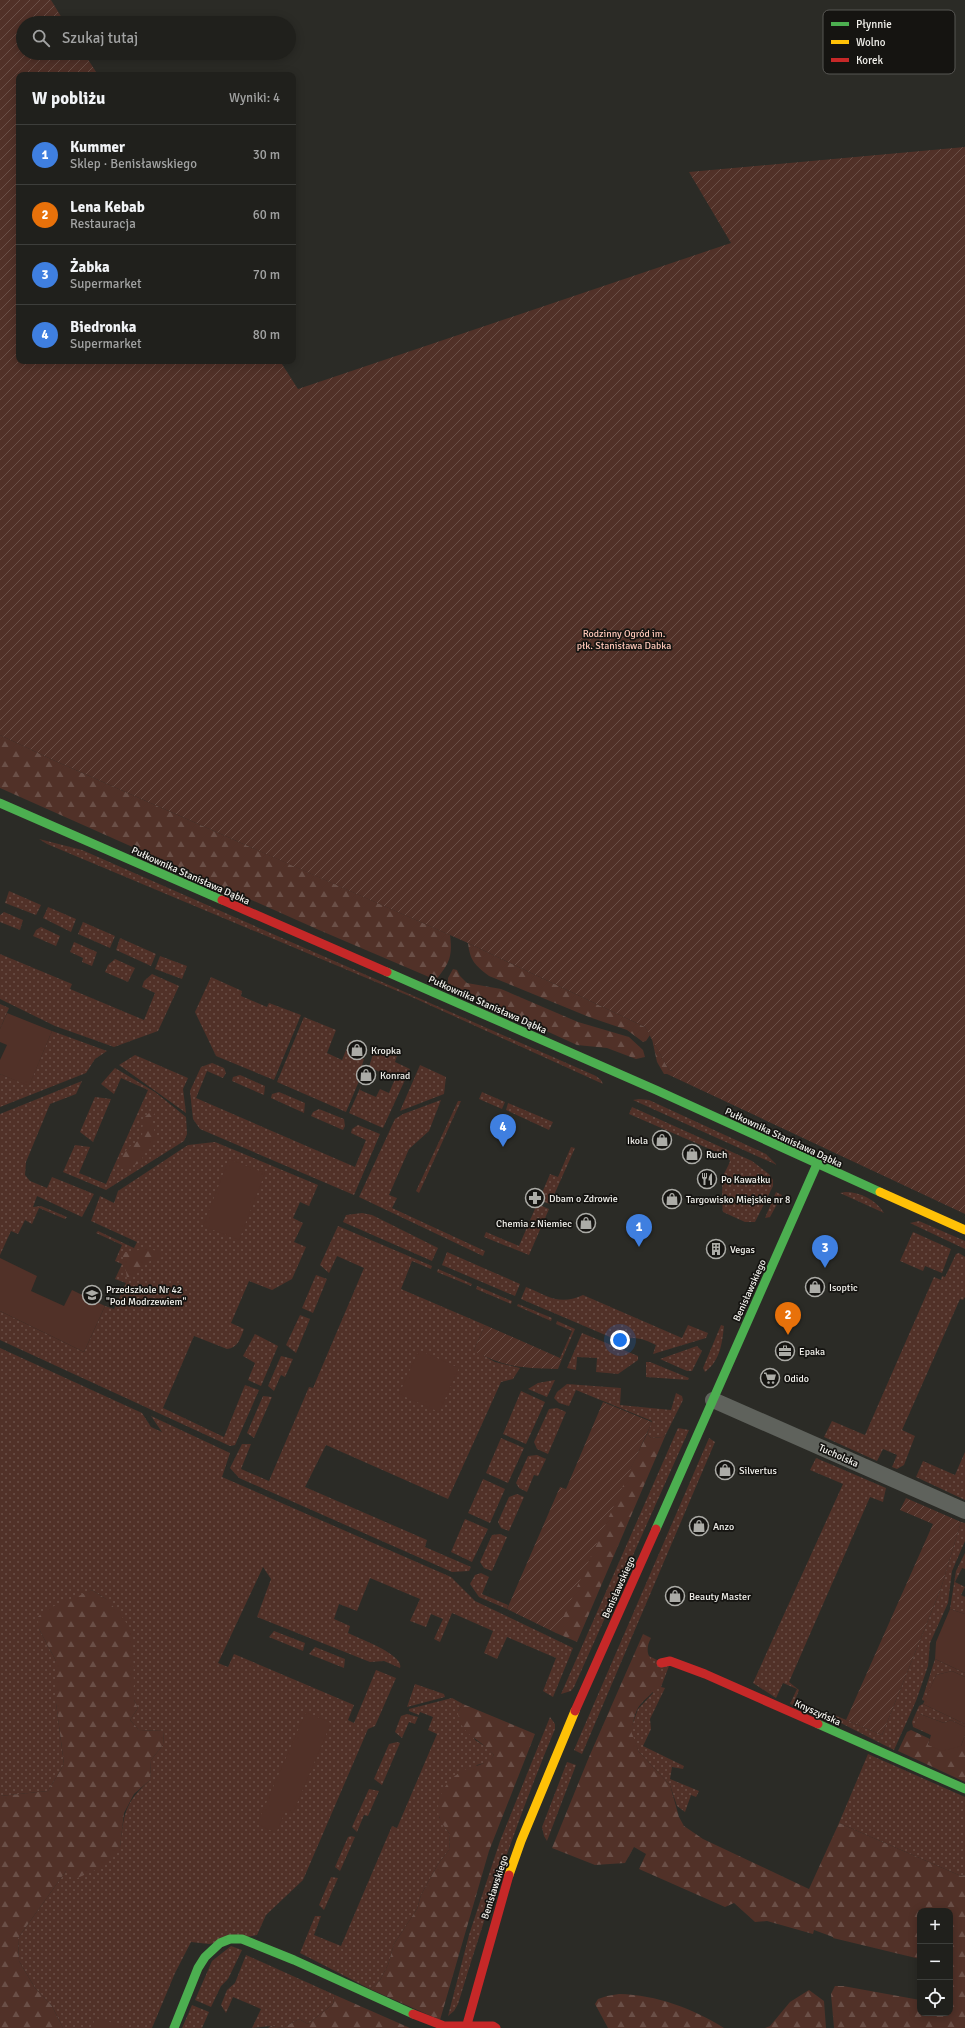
<!DOCTYPE html>
<html lang="pl">
<meta charset="utf-8">
<style>
:root{--surface:#20201c;--page:#282825;--text:#f1f3f6;--muted:#a2a3a3;--line:#3d3e3b;--accent:#8bbbb9}
body{margin:0;font-family:Signika,sans-serif;background:var(--page);color:var(--text)}
.controls{position:absolute;right:12px;bottom:12px;display:grid;overflow:hidden;border-radius:8px;box-shadow:0 2px 10px #0003}
.controls button{width:36px;height:36px;display:grid;place-items:center;padding:0;border:0;border-bottom:1px solid var(--line);background:var(--surface);color:var(--text);font:20px sans-serif}
.you{position:absolute;left:620px;top:1340px;width:14px;height:14px;margin:-10px;border:3px solid #fff;border-radius:50%;background:#1a73e8;box-shadow:0 0 0 6px #1a73e833}
.badge{display:grid;place-items:center;width:26px;height:26px;border-radius:50%;background:var(--accent);color:#fff;font-size:13px;font-weight:700}
.pin{position:absolute;translate:-50% -33px;filter:drop-shadow(0 1px 2px #0008)}
.pin::after{content:'';position:absolute;top:21px;width:14px;height:12px;background:inherit;clip-path:polygon(0 0,100% 0,50% 100%)}
.list{margin:0;padding:0;list-style:none}
h2{display:flex;justify-content:space-between;align-items:center;height:52px;margin:0;padding:0 16px;font-size:17px}
h2 small{font-size:13px;font-weight:400;color:var(--muted)}
.list li{display:grid;grid-template-columns:26px 1fr auto;gap:12px;align-items:center;box-sizing:border-box;height:60px;padding:0 16px;border-top:1px solid var(--line)}
.list b{display:block;font-size:15px;white-space:nowrap}
.list p{margin:0;font-size:13px;white-space:nowrap;color:var(--muted)}
.list em{font-size:13px;font-style:normal;color:var(--muted)}
.icon{flex:none;width:22px;height:22px;fill:none;stroke:currentColor;stroke-width:2;stroke-linecap:round;stroke-linejoin:round}
.map{position:relative;flex:none;width:965px;height:2028px;overflow:hidden}
.search{position:absolute;background:var(--surface);box-shadow:0 2px 10px #0003;left:16px;top:16px;width:280px;height:44px;display:flex;align-items:center;gap:10px;box-sizing:border-box;padding:0 14px;border-radius:22px;color:var(--muted);font-size:15px}
.panel{position:absolute;background:var(--surface);box-shadow:0 2px 10px #0003;left:16px;top:72px;width:280px;height:292px;border-radius:8px}
.map>svg:first-child{display:block}
.grass{fill:url(#grass-dots)}
.forest{fill:url(#forest-firs)}
.park{fill:#513128}
.garden{fill:url(#garden-furrows)}
.lines{fill:none;stroke-linecap:round;stroke-linejoin:round}
.street{stroke:#5f625c;stroke-width:16}
.fast{stroke:#4caf50;stroke-width:9}
.slow{stroke:#ffc107;stroke-width:9}
.jam{stroke:#c62828;stroke-width:9}
.labels{text-anchor:middle;stroke-width:3.5;stroke-linejoin:round;paint-order:stroke}
.park-label{font-size:10px;fill:#fec7b8;stroke:#151411}
.street-label{font-size:10px;fill:#f2f1ec;stroke:#151411}
.poi-label{font-size:10px;fill:#f2f1ec;stroke:#151411;text-anchor:start}
.key{fill:#151411;stroke:#575653;stroke-width:1}
.key-label{font-size:11px;fill:#f2f1ec}
</style>
<div class="map">
<svg width="965" height="2028" viewBox="0 0 965 2028">
<defs>
<pattern id="grass-dots" width="8" height="8" patternUnits="userSpaceOnUse"><rect width="8" height="8" fill="#513128"/><path d="M2 2h.1M6 6h.1" fill="none" stroke="#6a4f47" stroke-width="1.8" stroke-linecap="round"/></pattern>
<pattern id="forest-firs" width="22" height="20" patternUnits="userSpaceOnUse"><rect width="22" height="20" fill="#513128"/><path d="M5 1l3.5 6h-7zM16 11l3.5 6h-7z" fill="#6a4f47"/></pattern>
<pattern id="garden-furrows" width="10" height="10" patternUnits="userSpaceOnUse"><rect width="10" height="10" fill="#513128"/><path d="M-1 1l2-2M0 10L10 0M9 11l2-2" fill="none" stroke="#6a4f47"/></pattern>
</defs>
<rect width="100%" height="100%" fill="#2b2b26"/>
<path class="grass" d="M39,839L82,850L596,1076L601,1080L603,1084L414,998L47,844Z
M9,891L41,905L36,915L5,903Z
M48,907L76,919L71,932L43,918Z
M4,912L23,920L20,930L0,922V915Z
M83,922L115,936L110,948L78,934Z
M41,927L60,936L56,946L33,936L36,930Z
M120,938L156,954L151,966L116,950Z
M74,942L97,952L92,966L82,962L83,958L70,952Z
M0,954L72,984L70,989L144,1020L155,993L142,987L144,981L152,974L179,986L158,1031L114,1047L55,1026L0,999Z
M160,956L187,966L182,979L155,969Z
M115,959L135,968L128,982L105,972L108,965Z
M211,977L242,991L241,996L267,1007L269,1003L301,1015L274,1080L216,1056L195,1012Z
M0,1004L9,1008L0,1029Z
M304,1017L336,1030L327,1053L342,1060L350,1041L353,1043L349,1053L364,1059L357,1081H359L346,1112L277,1082Z
M52,1031L107,1051L95,1059L86,1073L0,1107V1074L29,1085Z
M375,1047L397,1056L395,1062L410,1069L383,1128L349,1113L361,1086L360,1090L376,1097L380,1089L389,1093L395,1079L369,1067Z
M135,1055L188,1078L183,1089L186,1113L119,1065Z
M212,1063L224,1068L226,1073L223,1078L207,1071L196,1098L355,1167L366,1140L351,1133L352,1129L358,1125L380,1134L354,1195L200,1129L193,1119L190,1091L201,1067Z
M420,1065L446,1077L444,1094L400,1111Z
M115,1068L155,1092L186,1117L187,1134L184,1141L106,1190L63,1172L75,1145L90,1147L79,1173L106,1184L148,1090L121,1078L114,1094L101,1084Z
M240,1075L265,1086L264,1095L232,1081L233,1077Z
M82,1081L76,1094L50,1104L26,1162L25,1175L30,1181L47,1188L52,1177L94,1194L82,1217L37,1196L33,1207L41,1206L67,1217L65,1219L39,1208L32,1224L25,1220L18,1234L11,1231L0,1255V1114Z
M279,1092L305,1103L304,1113L271,1098L272,1094Z
M482,1092L505,1102L502,1109L479,1099Z
M95,1097L111,1099L93,1142L80,1132Z
M639,1099L649,1100L766,1154L777,1165L633,1100Z
M441,1100L429,1131L409,1149L389,1195L397,1198L392,1208L485,1251L483,1256L359,1197L395,1119L403,1114Z
M458,1101H461L419,1193L416,1191Z
M508,1103L553,1122L549,1130L506,1110Z
M632,1107L752,1161L769,1174L773,1180V1186L755,1222H745L723,1212C722,1208 722,1179 723,1176C725,1171 728,1167 730,1161L728,1157L629,1114Z
M319,1109L344,1119L345,1126L343,1130L311,1116L313,1112Z
M215,1142L318,1185L309,1206L300,1202L293,1218L303,1223L294,1242L306,1247L292,1279L272,1290L249,1281L231,1323L244,1329C240,1339 238,1348 227,1349L194,1336L163,1408L224,1437L245,1385L259,1390L235,1445L230,1446L0,1340V1311L84,1352L105,1306L114,1309L126,1283L115,1279L122,1264L115,1261L122,1245L96,1233L98,1231L134,1248L137,1242L91,1221L100,1196L114,1203L118,1191L188,1145Z
M571,1147L575,1148L550,1204L539,1200L550,1174L558,1177Z
M776,1192L782,1195L770,1217L765,1218Z
M845,1192C861,1192 876,1200 884,1213L840,1193Z
M537,1204L549,1209L529,1255L484,1237L486,1232L519,1246Z
M362,1213L372,1215L438,1248L432,1261L343,1222L346,1215Z
M919,1221L965,1241V1249L910,1223Z
M338,1226L432,1266L431,1269L412,1261L401,1289L485,1325L474,1350L495,1362L520,1368L513,1379L501,1382L448,1499L326,1445L305,1487L427,1540L425,1547L471,1567L469,1571L452,1572L239,1478L230,1468L242,1444H251L241,1469L269,1481L309,1387L313,1388L364,1268L337,1256L329,1273L320,1265Z
M913,1232L951,1249L942,1273L925,1266L923,1271L900,1261Z
M447,1252L520,1284L515,1296L442,1265Z
M959,1253L965,1257V1297L963,1300L960,1299L902,1430L915,1436L904,1465L897,1469L892,1467L897,1455L883,1449L877,1461L824,1437L832,1421L865,1435L934,1277L941,1280L942,1276L945,1277L956,1254Z
M438,1269L472,1284L471,1286L437,1272Z
M316,1275L327,1279L313,1313L302,1308Z
M477,1286L512,1301L511,1304L476,1289Z
M526,1287C548,1296 559,1306 583,1295L682,1338L688,1325L708,1333L706,1338L653,1354L656,1345C647,1341 637,1336 627,1339L624,1343L521,1299Z
M518,1304L552,1318L551,1321L517,1306Z
M300,1315L310,1319L296,1353L286,1345Z
M557,1321L575,1329L562,1359L560,1358L572,1331L556,1324Z
M721,1325L724,1326C722,1344 720,1361 705,1372L703,1368Z
M582,1333L638,1356V1360L618,1374L596,1372L597,1358L577,1357L576,1370L567,1368Z
M255,1334L278,1346L261,1386L248,1380L255,1363L243,1356Z
M697,1346L702,1351L692,1371H687L660,1359Z
M0,1348L142,1413L151,1427L162,1432L151,1416L230,1453L222,1477L451,1577L475,1601L573,1648L553,1697L543,1691L556,1658L507,1637L497,1659L484,1653L493,1631L452,1613L440,1642L434,1639L443,1619L431,1614L426,1627L410,1621L420,1599L370,1578L357,1611L339,1604L334,1619L350,1626L348,1633C358,1638 405,1655 400,1668L384,1661L370,1662L257,1617L271,1579L263,1567L218,1663L228,1667L234,1654L354,1705L348,1720L354,1723L376,1670L396,1678L375,1726L368,1729L303,1880L266,1915L257,1935L209,1944L191,1942L175,1973L152,2028H63L52,2006L35,1988L19,1961L18,1938L66,1871L120,1847C124,1814 124,1803 150,1780L151,1760L163,1745L164,1731L139,1730L130,1720L138,1708L134,1700L106,1599L92,1590L78,1598L39,1629L56,1661V1703L64,1764L48,1791L0,1796Z
M281,1356L293,1359L285,1377L281,1375L274,1391L268,1386Z
M646,1362H650L689,1378L688,1380L646,1377Z
M555,1380L547,1397L528,1389L538,1383Z
M567,1384L621,1388L620,1405L671,1410L676,1393L682,1396L683,1400L666,1434L663,1437L651,1438L647,1434L652,1421L576,1390L569,1406L559,1403L554,1398L557,1392Z
M521,1391L545,1402L526,1444L503,1434Z
M263,1396L272,1397L254,1438L247,1433Z
M557,1408L566,1412L548,1454L537,1449L534,1442L549,1409Z
M678,1428L689,1430L574,1687L571,1691L561,1694Z
M501,1438L524,1448L508,1483L486,1473Z
M709,1438L715,1442L582,1754L574,1750Z
M965,1452V1500L916,1477L923,1461L955,1475Z
M537,1455L546,1459L538,1476L534,1475L527,1492L519,1488L516,1483L528,1456Z
M816,1458L886,1488L883,1502L870,1497L789,1682L799,1690L793,1705L790,1704L797,1689L783,1683L776,1698L753,1683L843,1484L810,1470Z
M483,1479L505,1489L490,1523L468,1513Z
M517,1494L524,1497L509,1531L501,1528L498,1522L509,1497Z
M465,1519L488,1529L472,1562L451,1552Z
M961,1522L965,1523V1541L952,1571L948,1603L930,1643L928,1666L916,1701L894,1750L831,1718L832,1714L882,1735L941,1588Z
M500,1534L507,1537L492,1571L484,1568L480,1562L492,1535Z
M965,1553V1569L962,1568L955,1582L965,1587L961,1595L965,1597V1614L950,1609L956,1571Z
M481,1573L489,1577L482,1594L508,1605L507,1609L479,1597L470,1584L475,1575Z
M274,1631L305,1643L303,1651L269,1637Z
M315,1647L345,1659L344,1668L309,1654Z
M647,1655L669,1666L661,1687L665,1688L650,1719L651,1729L643,1746L684,1766L683,1769L672,1767L670,1779L699,1791L696,1797L691,1795L685,1812L677,1806L670,1785L639,1752L630,1731L638,1709L653,1693L651,1662Z
M935,1659L965,1673V1677L952,1671L936,1675L925,1701L922,1700Z
M415,1684L444,1694L445,1697L407,1707Z
M452,1698L463,1704L458,1711L475,1740L488,1748L494,1755L489,1762L477,1765L439,1817L450,1835L449,1850L438,1864L421,1895L417,1909L394,1944L388,1965L380,1980L370,1989L300,1953L315,1916H321L314,1935L341,1946L392,1826L397,1828L437,1734L428,1730L433,1717L420,1712L419,1715L409,1711V1709Z
M923,1704L965,1724V1727L951,1720L944,1723L920,1714L931,1735L913,1727L912,1722L919,1706Z
M407,1714L418,1717L415,1724L409,1722L402,1738L395,1732L401,1716Z
M550,1717L555,1724V1729C517,1820 487,1909 458,2004L454,2011L448,2016L469,1935L500,1841Z
M397,1742L400,1743L382,1785L374,1779L389,1744Z
M868,1754L965,1797V1875L961,1876L839,1823Z
M567,1762L576,1765L547,1841L544,1836L542,1827Z
M369,1789L379,1791L368,1816L364,1815L357,1832L352,1827Z
M351,1836L355,1837L340,1871L335,1867L348,1837Z
M331,1877L338,1878L324,1910L319,1905Z
M231,1946L242,1950L228,1979L221,1986L211,2007L195,2000L212,1961Z
M246,1955L335,1995L333,2004L308,2024L299,2019L283,2028L271,2026L252,2028L261,2009L233,1997L226,2013L221,2005L227,1990L235,1983Z
M192,2005L209,2012L202,2028H182Z"/>
<path class="forest" d="M0,735L53,760L450,935C453,957 449,963 436,980L319,930L0,788Z
M468,943L645,1027L650,1035L646,1041L643,1042L627,1030L589,1017L489,976C475,965 470,961 468,943Z
M453,969L457,970L460,976L467,983L501,989L578,1022L629,1037L643,1050L645,1057L636,1059L607,1048L577,1045L448,986V978Z
M652,1039L669,1070L673,1071L671,1074H664L657,1062Z
M151,1111H153L155,1113L151,1118L157,1141L150,1148L146,1149L142,1155L143,1160L137,1164L121,1169L119,1168C121,1151 129,1147 142,1138L143,1119Z
M144,1248L158,1251L166,1255C160,1259 154,1259 148,1262C141,1267 136,1274 127,1278C126,1268 122,1262 123,1252H132Z
M647,1434L651,1438L663,1437L666,1434L577,1642L556,1633L554,1626Z
M92,1590L106,1599L120,1614L133,1632L134,1700L138,1708L130,1720L139,1730L164,1731L163,1745L151,1760L150,1780L134,1794L124,1813L120,1847L100,1868L75,1879L66,1871L18,1938L19,1961L35,1988L52,2006L63,2028H0V1796L48,1791L64,1764L56,1703V1661L39,1629L38,1617C49,1605 76,1598 92,1590Z
M643,1634L651,1638C639,1660 663,1664 660,1680C657,1693 642,1699 637,1710C634,1716 633,1724 631,1731L639,1752L670,1785L679,1817L684,1826L703,1839L809,1889L839,1823L961,1876L965,1875V2028H834L831,1994L835,1986H843L920,2000V2013H950V1911H920V1959L833,1938V1937L814,1930L813,1934L767,1921L755,1922L734,1903L725,1907L639,1869L646,1854L634,1847L625,1863L595,1865L552,1848L589,1757Z
M463,1704L535,1734L489,1851L440,2020L370,1989L380,1980L388,1965L394,1944L417,1909L421,1895L438,1864L449,1850L450,1835C447,1829 440,1822 439,1816C435,1800 445,1782 459,1773C470,1765 486,1767 494,1755C481,1739 458,1734 458,1711Z
M911,1730L930,1739L928,1745L961,1746L965,1735V1782L898,1751L907,1732Z
M809,1990L824,2001L826,2028H765L770,2026L790,2002Z
M619,1994C657,1995 692,2008 724,2028H608L595,2004L598,1999L607,1996Z
M335,1995L410,2028H268L271,2026L283,2028L299,2019L308,2024L333,2004Z"/>
<path class="park" d="M7,1013L52,1031L29,1086L0,1074V1060L7,1045L0,1042V1029Z
M229,1159L265,1173L239,1240L203,1226Z
M0,1258L37,1276L31,1291L64,1306L72,1290L105,1306L84,1352L0,1311Z
M419,1350L459,1368L439,1412L399,1394Z
M950,1609L965,1614V1673L935,1659L936,1642Z
M952,1671L965,1677V1724L923,1704L936,1675Z
M306,1712L331,1723L293,1813L286,1810L276,1833L257,1824Z
M920,1714L944,1723L951,1720L965,1727V1735L961,1746L942,1751L928,1745L931,1735L914,1726Z
M95,2018L132,2028H92Z"/>
<path class="garden" d="M0,0H51L65,23H23V53H84L98,75H19V361H280L298,389L731,243L689,172L965,147V1214L667,1074L673,1071L669,1070L645,1027L468,943L53,760L0,735Z
M485,1325L560,1358L562,1359L558,1369C524,1368 507,1368 476,1352L474,1350Z
M603,1402L652,1422L556,1633L507,1609L560,1487L566,1489Z
M906,1498L961,1522L941,1588L882,1735L846,1720L933,1524L900,1510Z"/>
<g class="lines">
<path class="street" d="M713,1400L965,1511"/>
<path class="fast" d="M0,803L222,900
M387,972L656,1090L880,1192
M656,1529L817,1164
M818,1724L965,1789
M174,2028L198,1968L205,1957L220,1943L230,1939H242L294,1960L413,2014"/>
<path class="slow" d="M880,1192L965,1230
M509,1875L521,1841L575,1711"/>
<path class="jam" d="M222,900L387,972
M661,1663L670,1661L705,1674L818,1724
M575,1711L656,1529
M413,2014L444,2026H493L496,2028
M466,2028L509,1875"/>
</g>
<defs>
<symbol id="shop-ring" viewBox="-11 -11 22 22"><circle r="9.5" fill="#151411" stroke="#acaca7" stroke-width="1.5"/><path d="M-5-2.5h2.3a2.7 3.5 0 0 1 5.4 0H5L5.5 6h-11ZM-1.5-2.5h3a1.5 2.3 0 0 0-3 0Z" fill="#acaca7"/></symbol>
<symbol id="restaurant-ring" viewBox="-11 -11 22 22"><circle r="9.5" fill="#151411" stroke="#acaca7" stroke-width="1.5"/><path d="M-5-6h1v4h1v-4h1v4h1v-4h1v5L-1.5 .5V6h-2V.5L-5-1ZM5-6V6H3V1.5H1.5Q1.5-4 5-6Z" fill="#acaca7"/></symbol>
<symbol id="pharmacy-ring" viewBox="-11 -11 22 22"><circle r="9.5" fill="#151411" stroke="#acaca7" stroke-width="1.5"/><path d="M-2-6h4v4h4v4h-4v4h-4v-4h-4v-4h4Z" fill="#acaca7"/></symbol>
<symbol id="building-ring" viewBox="-11 -11 22 22"><circle r="9.5" fill="#151411" stroke="#acaca7" stroke-width="1.5"/><path d="M-4-6H4V6H1V3H-1V6H-4ZM-2.5-4.3h1.7v1.8h-1.7ZM.8-4.3h1.7v1.8H.8ZM-2.5-1h1.7V.8h-1.7ZM.8-1h1.7V.8H.8Z" fill="#acaca7"/></symbol>
<symbol id="school-ring" viewBox="-11 -11 22 22"><circle r="9.5" fill="#151411" stroke="#acaca7" stroke-width="1.5"/><path d="M0-5L7-2L0 1L-7-2ZM-4 1L0 2.5L4 1V4Q0 6-4 4Z" fill="#acaca7"/></symbol>
<symbol id="office-ring" viewBox="-11 -11 22 22"><circle r="9.5" fill="#151411" stroke="#acaca7" stroke-width="1.5"/><path d="M-6-3h4V-5.5h4V-3h4V5H-6ZM-1-4.5V-3h2v-1.5ZM-6 0V1H6V0Z" fill="#acaca7"/></symbol>
<symbol id="supermarket-ring" viewBox="-11 -11 22 22"><circle r="9.5" fill="#151411" stroke="#acaca7" stroke-width="1.5"/><path d="M-6-5.5h2.5l.6 2H6L4.5 2H-2.5L-4.4-4H-6ZM-1.5 3.2a1.3 1.3 0 1 0 .1 0ZM3 3.2a1.3 1.3 0 1 0 .1 0Z" fill="#acaca7"/></symbol>
</defs>
<g fill-rule="evenodd">
<use href="#shop-ring" x="346" y="1039" width="22" height="22"/>
<use href="#shop-ring" x="355" y="1064" width="22" height="22"/>
<use href="#shop-ring" x="651" y="1129" width="22" height="22"/>
<use href="#shop-ring" x="681" y="1143" width="22" height="22"/>
<use href="#restaurant-ring" x="696" y="1168" width="22" height="22"/>
<use href="#pharmacy-ring" x="524" y="1187" width="22" height="22"/>
<use href="#shop-ring" x="661" y="1188" width="22" height="22"/>
<use href="#shop-ring" x="575" y="1212" width="22" height="22"/>
<use href="#building-ring" x="705" y="1238" width="22" height="22"/>
<use href="#shop-ring" x="804" y="1276" width="22" height="22"/>
<use href="#school-ring" x="81" y="1284" width="22" height="22"/>
<use href="#office-ring" x="774" y="1340" width="22" height="22"/>
<use href="#supermarket-ring" x="759" y="1367" width="22" height="22"/>
<use href="#shop-ring" x="714" y="1459" width="22" height="22"/>
<use href="#shop-ring" x="688" y="1515" width="22" height="22"/>
<use href="#shop-ring" x="664" y="1585" width="22" height="22"/>
</g>
<g class="labels">
<g class="park-label">
<text x="624" y="637">Rodzinny Ogród im.<tspan x="624" dy="12">płk. Stanisława Dabka</tspan></text>
</g>
<g class="street-label">
<text transform="translate(191 875) rotate(24)" y="4">Pułkownika Stanisława Dąbka</text>
<text transform="translate(488 1004) rotate(24)" y="4">Pułkownika Stanisława Dąbka</text>
<text transform="translate(784 1137) rotate(25)" y="4">Pułkownika Stanisława Dąbka</text>
<text transform="translate(749 1290) rotate(-66)" y="4">Benisławskiego</text>
<text transform="translate(839 1455) rotate(24)" y="4">Tucholska</text>
<text transform="translate(618 1587) rotate(-66)" y="4">Benisławskiego</text>
<text transform="translate(818 1712) rotate(24)" y="4">Knyszyńska</text>
<text transform="translate(494 1887) rotate(-72)" y="4">Benisławskiego</text>
</g>
<g class="poi-label">
<text x="371" y="1054">Kropka</text>
<text x="380" y="1079">Konrad</text>
<text x="648" y="1144" text-anchor="end">Ikola</text>
<text x="706" y="1158">Ruch</text>
<text x="721" y="1183">Po Kawałku</text>
<text x="549" y="1202">Dbam o Zdrowie</text>
<text x="686" y="1203">Targowisko Miejskie nr 8</text>
<text x="572" y="1227" text-anchor="end">Chemia z Niemiec</text>
<text x="730" y="1253">Vegas</text>
<text x="829" y="1291">Isoptic</text>
<text x="106" y="1293">Przedszkole Nr 42<tspan x="106" dy="12">"Pod Modrzewiem"</tspan></text>
<text x="799" y="1355">Epaka</text>
<text x="784" y="1382">Odido</text>
<text x="739" y="1474">Silvertus</text>
<text x="713" y="1530">Anzo</text>
<text x="689" y="1600">Beauty Master</text>
</g>
</g>
<rect x="823" y="10" width="132" height="64" rx="6" class="key"/>
<rect x="831" y="22" width="18" height="4" fill="#4caf50"/>
<rect x="831" y="40" width="18" height="4" fill="#ffc107"/>
<rect x="831" y="58" width="18" height="4" fill="#c62828"/>
<g class="key-label">
<text x="856" y="28">Płynnie</text>
<text x="856" y="46">Wolno</text>
<text x="856" y="64">Korek</text>
</g>
</svg>
<div class="controls">
<button>+</button>
<button>−</button>
<button><svg class="icon" aria-label="locate" viewBox="0 0 24 24"><circle cx="12" cy="12" r="6"/><path d="M12 2v4M12 18v4M2 12h4M18 12h4"/></svg></button>
</div>
<div class="you"></div>
<div class="pin badge" style="left:639px;top:1247px;background:#3f7fe0">1</div>
<div class="pin badge" style="left:788px;top:1335px;background:#e8710a">2</div>
<div class="pin badge" style="left:825px;top:1268px;background:#3f7fe0">3</div>
<div class="pin badge" style="left:503px;top:1147px;background:#3f7fe0">4</div>
<div class="search"><svg class="icon" aria-label="search" viewBox="0 0 24 24"><circle cx="10" cy="10" r="6"/><path d="M15 15l6 6"/></svg>Szukaj tutaj</div>
<section class="panel">
<h2>W pobliżu<small>Wyniki: 4</small></h2>
<ul class="list">
<li><span class="badge" style="background:#3f7fe0">1</span><div><b>Kummer</b><p>Sklep · Benisławskiego</p></div><em>30 m</em></li>
<li><span class="badge" style="background:#e8710a">2</span><div><b>Lena Kebab</b><p>Restauracja</p></div><em>60 m</em></li>
<li><span class="badge" style="background:#3f7fe0">3</span><div><b>Żabka</b><p>Supermarket</p></div><em>70 m</em></li>
<li><span class="badge" style="background:#3f7fe0">4</span><div><b>Biedronka</b><p>Supermarket</p></div><em>80 m</em></li>
</ul>
</section>
</div>
